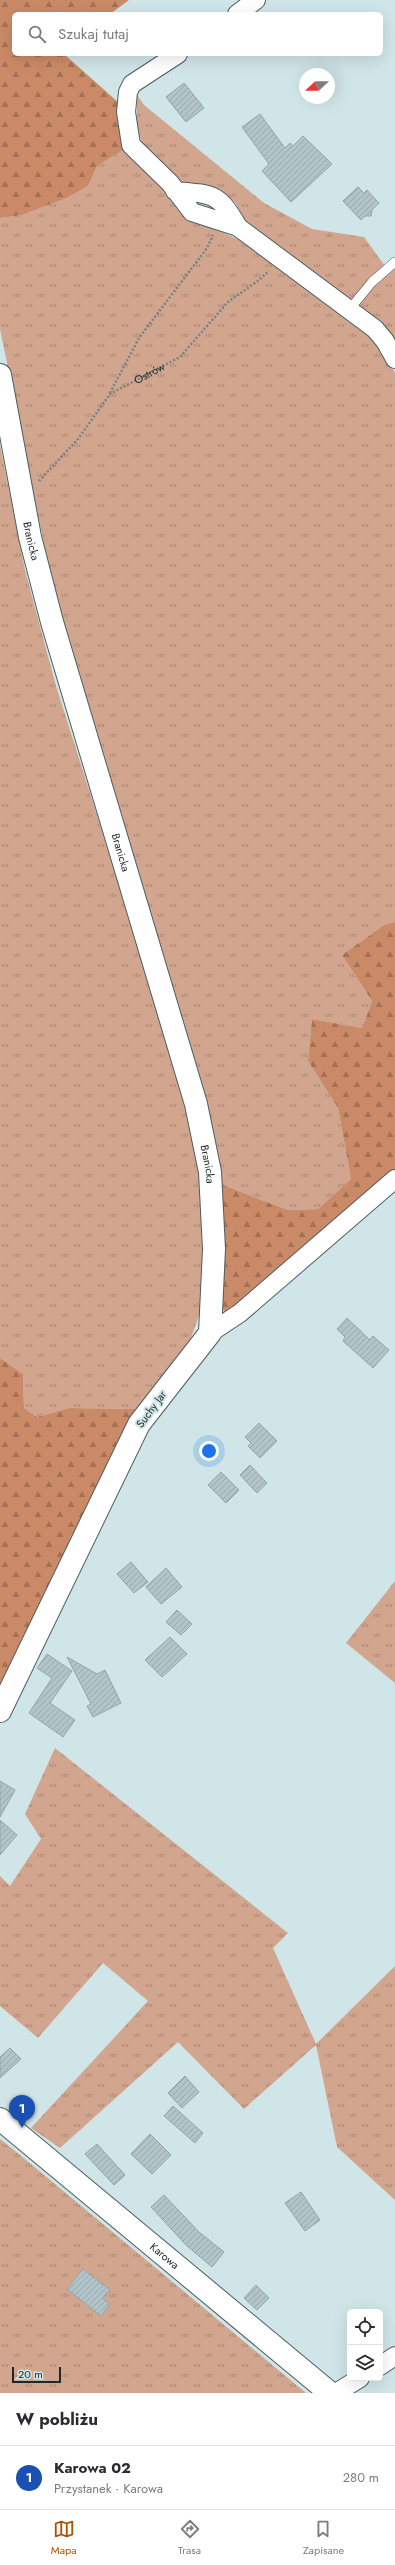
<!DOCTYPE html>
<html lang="pl">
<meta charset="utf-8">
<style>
:root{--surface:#fff;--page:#f7f7f7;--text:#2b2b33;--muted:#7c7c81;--line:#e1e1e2;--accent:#af4f06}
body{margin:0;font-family:Jost,sans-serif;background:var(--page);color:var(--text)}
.controls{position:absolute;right:12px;bottom:12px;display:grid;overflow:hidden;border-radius:6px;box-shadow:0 4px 16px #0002}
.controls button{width:36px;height:36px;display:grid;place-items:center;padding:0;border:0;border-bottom:1px solid var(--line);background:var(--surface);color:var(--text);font:20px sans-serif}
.compass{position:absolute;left:299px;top:68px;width:36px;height:36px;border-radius:50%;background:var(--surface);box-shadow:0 4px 16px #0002;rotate:248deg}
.scale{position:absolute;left:12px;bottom:10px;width:49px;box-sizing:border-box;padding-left:4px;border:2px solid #1f2728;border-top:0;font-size:11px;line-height:14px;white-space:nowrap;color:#1f2728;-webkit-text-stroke:3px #d0e5e8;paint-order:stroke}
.you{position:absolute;left:209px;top:1451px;width:14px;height:14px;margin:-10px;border:3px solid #fff;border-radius:50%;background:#1a73e8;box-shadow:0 0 0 6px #1a73e833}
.badge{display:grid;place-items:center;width:26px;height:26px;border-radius:50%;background:var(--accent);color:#fff;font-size:13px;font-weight:700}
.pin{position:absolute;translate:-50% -33px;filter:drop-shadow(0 1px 2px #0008)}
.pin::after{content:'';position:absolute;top:21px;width:14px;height:12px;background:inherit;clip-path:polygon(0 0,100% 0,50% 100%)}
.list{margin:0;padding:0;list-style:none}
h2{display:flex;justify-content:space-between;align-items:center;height:52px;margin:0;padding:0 16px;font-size:17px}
h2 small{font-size:13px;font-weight:400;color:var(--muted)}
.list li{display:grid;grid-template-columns:26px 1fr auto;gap:12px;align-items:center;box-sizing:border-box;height:64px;padding:0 16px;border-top:1px solid var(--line)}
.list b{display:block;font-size:15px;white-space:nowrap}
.list p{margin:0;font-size:13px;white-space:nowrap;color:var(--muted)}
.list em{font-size:13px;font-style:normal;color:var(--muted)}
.icon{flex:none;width:22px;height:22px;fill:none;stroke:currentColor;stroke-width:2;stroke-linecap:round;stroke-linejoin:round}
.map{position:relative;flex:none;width:395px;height:2393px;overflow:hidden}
.search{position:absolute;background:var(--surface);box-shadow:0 4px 16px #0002;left:12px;right:12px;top:12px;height:44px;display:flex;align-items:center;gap:10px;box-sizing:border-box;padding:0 14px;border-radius:6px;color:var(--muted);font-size:15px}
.sheet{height:116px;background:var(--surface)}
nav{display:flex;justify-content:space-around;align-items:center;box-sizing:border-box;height:56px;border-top:1px solid var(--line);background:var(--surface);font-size:11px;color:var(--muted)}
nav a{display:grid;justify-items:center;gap:2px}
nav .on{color:var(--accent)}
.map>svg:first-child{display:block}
.grass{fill:url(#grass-tufts)}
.forest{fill:url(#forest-firs)}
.building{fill:url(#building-hatch);stroke:#92a6a9}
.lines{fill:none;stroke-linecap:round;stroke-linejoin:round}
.service-casing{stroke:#4c5e61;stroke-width:10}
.minor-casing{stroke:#4c5e61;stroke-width:20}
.tertiary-casing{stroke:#4c5e61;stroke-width:24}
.path{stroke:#758385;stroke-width:2.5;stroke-dasharray:2 2;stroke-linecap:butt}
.service{stroke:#fff;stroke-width:9}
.minor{stroke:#fff;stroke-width:18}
.tertiary{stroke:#fff;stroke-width:22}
.labels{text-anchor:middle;stroke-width:4;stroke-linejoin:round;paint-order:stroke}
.street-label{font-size:11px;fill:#1f2728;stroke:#d0e5e8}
</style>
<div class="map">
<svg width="395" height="2393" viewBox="0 0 395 2393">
<defs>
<pattern id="grass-tufts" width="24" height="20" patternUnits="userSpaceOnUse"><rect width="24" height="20" fill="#d1a58e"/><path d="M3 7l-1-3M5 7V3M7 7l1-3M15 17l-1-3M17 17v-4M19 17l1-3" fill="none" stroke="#a98674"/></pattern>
<pattern id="forest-firs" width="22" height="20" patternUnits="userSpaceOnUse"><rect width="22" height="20" fill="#cb8a67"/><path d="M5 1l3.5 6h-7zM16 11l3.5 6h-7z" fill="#a47155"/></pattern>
<pattern id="building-hatch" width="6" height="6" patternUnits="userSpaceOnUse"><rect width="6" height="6" fill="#b1c5c9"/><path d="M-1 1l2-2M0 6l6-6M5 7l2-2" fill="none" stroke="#98a9ad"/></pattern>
</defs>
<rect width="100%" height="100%" fill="#d0e5e8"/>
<path class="grass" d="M137,95L144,105L264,203L312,229L364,237L390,273L395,269V345L253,234L235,202L209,187L175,183L146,154L137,128Z
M125,149L171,194L185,213L214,229L242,241L368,335L385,355L395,373V922L384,925L342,955L372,1001L362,1028L312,1019L308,1061L338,1108L351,1179L318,1209L288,1210L218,1183L57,608L0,329V218L22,215L67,198L88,186L97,166Z
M0,445L25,570L56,686L181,1079L201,1172L206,1243L199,1316L186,1351L137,1409L69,1408L37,1417L24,1408L23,1374L0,1358Z
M395,1581V1683L346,1643Z
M55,1748L288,1933L273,1948L316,2044L395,1966V2200L337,2147L316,2045L244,2109L178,2042L60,2148L31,2128L148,2001L103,1963L38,2038L0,2006V1876L10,1886L41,1839L25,1814Z
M0,2139L20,2155L306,2393H0Z"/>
<path class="forest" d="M0,0H129L110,14H14V54H64L119,103L125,149L97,166L88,186L67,198L22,215L0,218Z
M395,922V1174L243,1304L224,1312L220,1299L218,1183L288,1210L318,1209L351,1179L338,1108L308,1061L312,1019L362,1028L372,1001L342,955L384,925Z
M0,1358L23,1374L24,1408L37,1417L69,1408L137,1409L0,1695Z"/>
<path class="building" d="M184,83L204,108L186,122L166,97Z
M260,114L285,148L290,143L293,146L303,136L332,164L291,202L262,171L269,164L242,127Z
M358,187L364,193L367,190L379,203L372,210L371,216H365L361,220L343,201Z
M347,1318L370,1340L373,1336L389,1350L373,1368L343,1341L345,1337L337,1329Z
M259,1423L277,1441L260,1458L248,1446L251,1443L245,1437Z
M250,1465L267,1483L257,1493L240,1475Z
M221,1472L239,1490L226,1503L208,1485Z
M131,1562L148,1582L134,1593L117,1574Z
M166,1568L182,1587L161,1604L146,1587Z
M177,1610L192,1624L181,1635L166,1622Z
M170,1637L187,1654L162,1677L145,1660Z
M47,1654L72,1671L50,1703L75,1720L63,1737L29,1713L52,1678L37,1668Z
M67,1657L97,1674L105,1670L121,1703L93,1717L87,1706L91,1704Z
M0,1781L15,1790L0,1817Z
M0,1820L17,1835L0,1855Z
M10,2048L21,2059L0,2078V2057Z
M185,2076L199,2092L182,2108L168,2093Z
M173,2106L203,2133L195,2143L164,2116Z
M150,2134L171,2155L152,2174L131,2154Z
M97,2144L125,2175L114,2185L85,2154Z
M301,2192L320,2220L305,2231L285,2203Z
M164,2195L199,2232L224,2252L212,2267L187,2246L151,2207Z
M83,2269L110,2290L103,2299L110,2304L101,2316L67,2289Z
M256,2285L269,2298L257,2310L244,2298Z"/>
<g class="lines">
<defs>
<path id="service" d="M349,310L372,282L395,262"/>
<path id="minor" d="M237,14L256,0
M178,54L132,84L128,92L126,112L131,145L170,183L192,212L238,227L375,329L385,341L395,359
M175,191C213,194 219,193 238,227
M210,1333L240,1313L395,1179
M380,2366L395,2356
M336,2393L360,2378"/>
<g id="tertiary">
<path id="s2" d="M0,375L30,537L52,622L196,1104L210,1172L214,1249L210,1333L139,1424L0,1711"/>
<path id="s3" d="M0,2119L330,2393"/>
</g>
</defs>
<use href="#service" class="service-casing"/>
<use href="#minor" class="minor-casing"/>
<use href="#tertiary" class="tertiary-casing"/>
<g class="path">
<path d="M110,393L139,338L207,248L213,235"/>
<path id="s1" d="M39,481L78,439L110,394L180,357L228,302L259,280L269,271"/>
</g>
<use href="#service" class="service"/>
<use href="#minor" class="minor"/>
<use href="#tertiary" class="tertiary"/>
</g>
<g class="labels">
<g class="street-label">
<text dy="4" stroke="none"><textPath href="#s1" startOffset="157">Ostrów</textPath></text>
<text dy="4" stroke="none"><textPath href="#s2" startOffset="169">Branicka</textPath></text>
<text dy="4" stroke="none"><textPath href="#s2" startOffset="493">Branicka</textPath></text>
<text dy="4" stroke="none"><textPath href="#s2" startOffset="817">Branicka</textPath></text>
<text transform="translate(151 1409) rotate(-54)" y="4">Suchy Jar</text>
<text dy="4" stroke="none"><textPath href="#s3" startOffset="214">Karowa</textPath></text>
</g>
</g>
</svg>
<div class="controls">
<button><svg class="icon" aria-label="locate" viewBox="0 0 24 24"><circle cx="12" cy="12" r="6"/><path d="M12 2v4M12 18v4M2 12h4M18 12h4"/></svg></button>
<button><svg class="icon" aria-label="layers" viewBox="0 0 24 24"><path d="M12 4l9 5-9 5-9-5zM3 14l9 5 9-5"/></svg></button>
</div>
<svg class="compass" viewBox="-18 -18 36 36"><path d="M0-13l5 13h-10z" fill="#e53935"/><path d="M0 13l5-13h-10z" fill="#7c7c81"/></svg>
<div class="scale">20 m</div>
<div class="you"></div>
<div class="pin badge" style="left:22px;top:2128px;background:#1a4fb4">1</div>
<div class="search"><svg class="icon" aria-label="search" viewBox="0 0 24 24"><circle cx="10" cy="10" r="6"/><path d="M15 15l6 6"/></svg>Szukaj tutaj</div>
</div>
<section class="sheet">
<h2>W pobliżu<small></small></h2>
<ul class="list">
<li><span class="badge" style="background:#1a4fb4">1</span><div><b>Karowa 02</b><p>Przystanek · Karowa</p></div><em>280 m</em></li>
</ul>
</section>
<nav>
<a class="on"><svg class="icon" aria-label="map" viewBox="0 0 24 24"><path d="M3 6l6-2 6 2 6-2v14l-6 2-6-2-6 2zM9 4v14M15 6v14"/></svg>Mapa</a>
<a><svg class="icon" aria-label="directions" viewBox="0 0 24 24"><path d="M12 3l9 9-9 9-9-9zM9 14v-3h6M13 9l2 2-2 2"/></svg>Trasa</a>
<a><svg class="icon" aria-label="saved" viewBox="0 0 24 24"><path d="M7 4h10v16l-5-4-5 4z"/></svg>Zapisane</a>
</nav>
